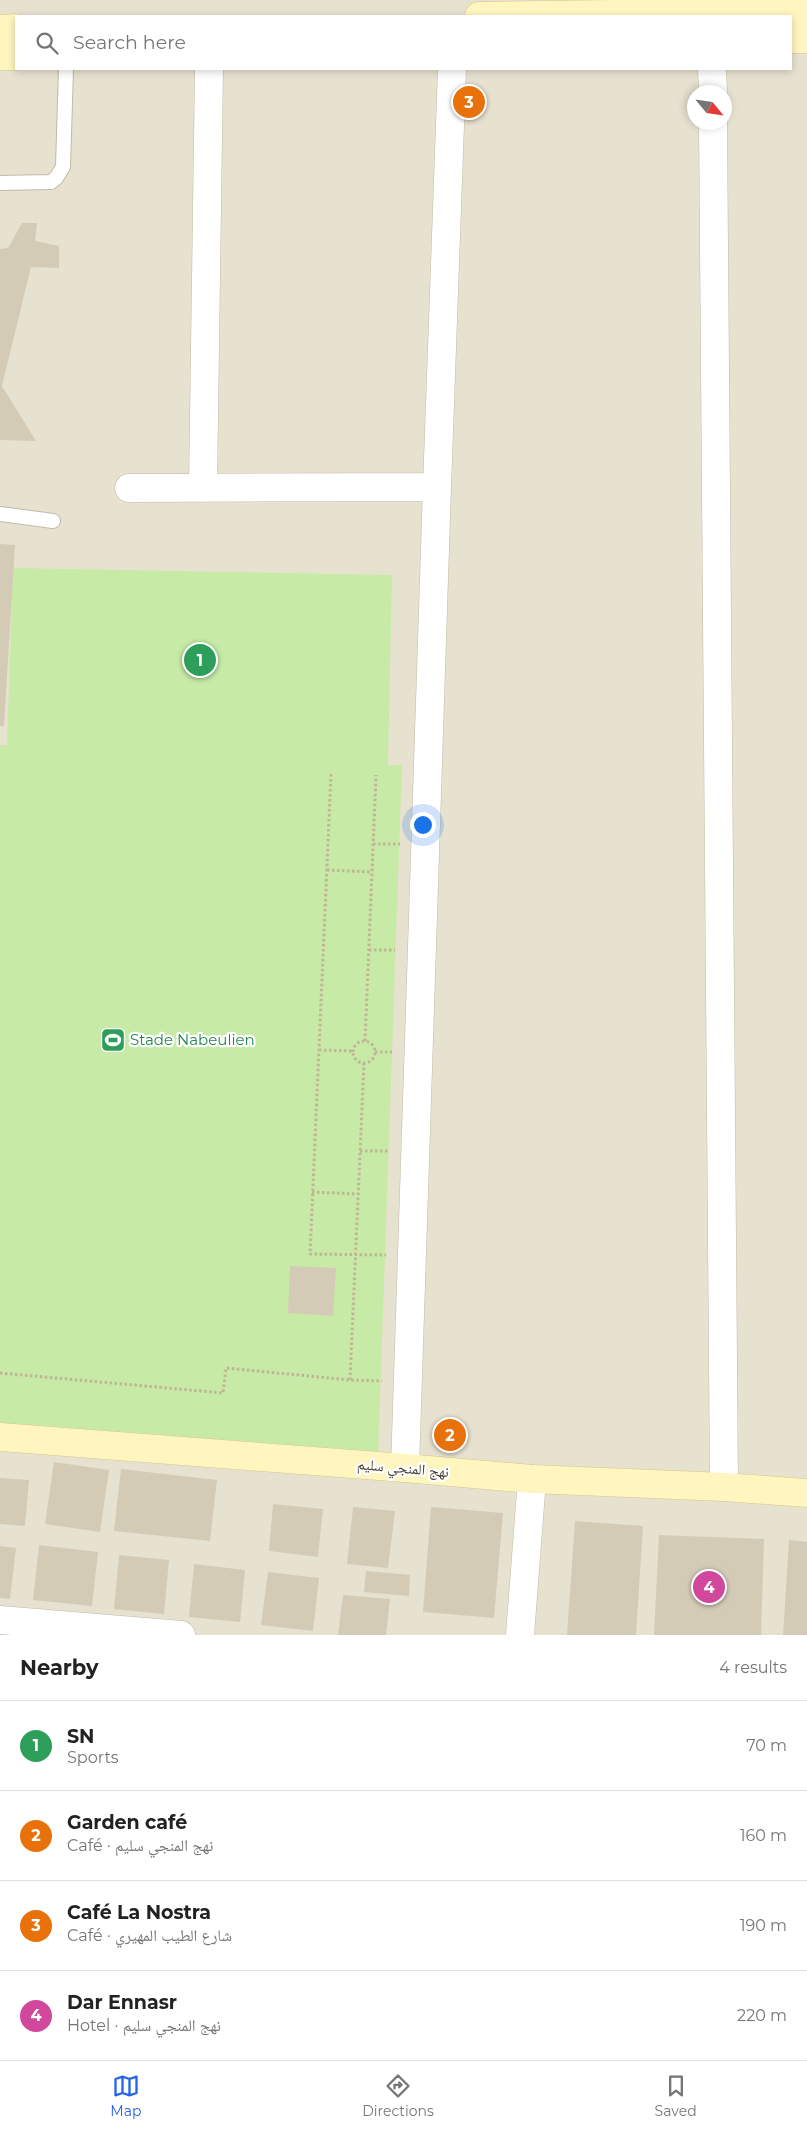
<!DOCTYPE html>
<meta charset="utf-8">
<style>
:root{--surface:#fff;--page:#f6f6f6;--text:#222;--muted:#767676;--line:#e0e0e0;--accent:#2563eb}
body{margin:0;font-family:Montserrat,"Noto Naskh Arabic",sans-serif;background:var(--page);color:var(--text)}
.compass{position:absolute;left:687px;top:85px;width:45px;height:45px;border-radius:50%;background:var(--surface);box-shadow:0 2px 8px #0003;rotate:119deg}
.you{position:absolute;left:422px;top:824px;width:18px;height:18px;margin:-12px;border:4px solid #fff;border-radius:50%;background:#1a73e8;box-shadow:0 0 0 8px #1a73e833}
.badge{display:grid;place-items:center;width:32px;height:32px;border-radius:50%;background:var(--accent);color:#fff;font-size:16px;font-weight:700}
.pin{position:absolute;translate:-50% -50%;border:2px solid #fff;box-shadow:0 1px 5px #0006}
.list{margin:0;padding:0;list-style:none}
h2{display:flex;justify-content:space-between;align-items:center;height:65px;margin:0;padding:0 20px;font-size:21px}
h2 small{font-size:16px;font-weight:400;color:var(--muted)}
.list li{display:grid;grid-template-columns:32px 1fr auto;gap:15px;align-items:center;box-sizing:border-box;height:90px;padding:0 20px;border-top:1px solid var(--line)}
.list b{display:block;font-size:19px;white-space:nowrap}
.list p{margin:0;font-size:16px;white-space:nowrap;color:var(--muted)}
.list em{font-size:16px;font-style:normal;color:var(--muted)}
.icon{flex:none;width:28px;height:28px;fill:none;stroke:currentColor;stroke-width:2;stroke-linecap:round;stroke-linejoin:round}
.map{position:relative;flex:none;width:807px;height:1635px;overflow:hidden}
.search{position:absolute;background:var(--surface);box-shadow:0 2px 8px #0003;left:15px;right:15px;top:15px;height:55px;display:flex;align-items:center;gap:12px;box-sizing:border-box;padding:0 18px;border-radius:0px;color:var(--muted);font-size:19px}
.sheet{height:425px;background:var(--surface)}
nav{display:flex;justify-content:space-around;align-items:center;box-sizing:border-box;height:70px;border-top:1px solid var(--line);background:var(--surface);font-size:14px;color:var(--muted)}
nav a{display:grid;justify-items:center;gap:2px}
nav .on{color:var(--accent)}
.map>svg:first-child{display:block}
.residential{fill:#e7e1d0;fill-rule:evenodd}
.green{fill:#c7eaa7}
.building{fill:#d4cbb7}
.lines{fill:none;stroke-linecap:round;stroke-linejoin:round}
.lane-casing{stroke:#c1baa7;stroke-width:16}
.street-casing{stroke:#c1baa7;stroke-width:29}
.secondary-casing{stroke:#d5c88e;stroke-width:29}
.path{stroke:#c1b595;stroke-width:3;stroke-dasharray:2.5 2.5;stroke-linecap:butt}
.lane{stroke:#fff;stroke-width:14}
.street{stroke:#fff;stroke-width:28}
.secondary{stroke:#fff5bf;stroke-width:28}
.labels{text-anchor:middle;stroke-width:4.5;stroke-linejoin:round;paint-order:stroke}
.leisure-label{font-size:15px;fill:#27864d;stroke:#fff;text-anchor:start}
.street-label{font-size:15px;fill:#443f32;stroke:#fff}
</style>
<div class="map">
<svg width="807" height="1635" viewBox="0 0 807 1635">
<rect width="100%" height="100%" fill="#f2efe2"/>
<path class="residential" d="M0,0H807V1635H0ZM16,16H791V69H16ZM694,92H724V122H694Z"/>
<path class="green" d="M13,568L392,575L388,765H402L378,1456L0,1424V745H7Z"/>
<path class="building" d="M22,223H37L35,241L59,246V268L31,267L2,386L36,441L0,440V249L8,248Z
M0,544L15,545L4,726H0Z
M290,1266L336,1268L333,1316L288,1313Z
M54,1462L109,1470L100,1532L45,1524Z
M121,1469L217,1480L210,1541L114,1531Z
M0,1478L29,1480L25,1526L0,1524Z
M273,1504L323,1509L318,1557L269,1551Z
M353,1507L395,1511L388,1568L347,1564Z
M431,1507L503,1513L494,1618L423,1612Z
M575,1521L643,1526L636,1635H567Z
M659,1535L764,1539L761,1635H654Z
M789,1540L807,1542V1635H783Z
M39,1545L98,1552L92,1606L33,1600Z
M0,1546L16,1548L10,1599L0,1598Z
M119,1555L169,1560L164,1614L114,1609Z
M194,1564L245,1570L240,1622L189,1617Z
M366,1571L410,1575L409,1596L364,1592Z
M268,1572L319,1578L313,1631L261,1625Z
M343,1595L390,1599L386,1635H338Z"/>
<g class="lines">
<defs>
<path id="lane" d="M0,183L51,182L56,178L63,167L66,69
M0,514L53,521"/>
<path id="street" d="M712,69L713,92
M713,122L724,1487
M129,488L437,487
M203,488L209,69
M405,1468L437,487L452,69
M0,1620L181,1635
M520,1635L532,1479"/>
<path id="secondary" d="M479,16L807,11
M0,29L16,28
M791,39H807
M0,56H16
M0,1437L405,1468L532,1479L724,1487L807,1493"/>
</defs>
<use href="#lane" class="lane-casing"/>
<use href="#street" class="street-casing"/>
<use href="#secondary" class="secondary-casing"/>
<path class="path" d="M331,774L310,1254L386,1255
M373,844H400
M327,870L372,872
M369,950H395
M365,1041L376,775
M353 1052a11 11 0 1 1 22 0a11 11 0 1 1-22 0Z
M319,1050L353,1051
M375,1052H392
M360,1151H389
M312,1192L358,1194
M0,1373L223,1393L226,1368L350,1380L382,1381
M350,1380L364,1063"/>
<use href="#lane" class="lane"/>
<use href="#street" class="street"/>
<use href="#secondary" class="secondary"/>
</g>
<defs>
<symbol id="stadium-square" viewBox="-11 -11 22 22"><rect x="-9" y="-9" width="18" height="18" rx="4" fill="#2e9e5b" stroke="#fff"/><path d="M0-5a6.5 5 0 1 0 0 10a6.5 5 0 1 0 0-10ZM-3.5-1.8h7v3.6h-7Z" fill="#fff"/></symbol>
</defs>
<g fill-rule="evenodd">
<use href="#stadium-square" x="99" y="1026" width="28" height="28"/>
</g>
<g class="labels">
<g class="leisure-label">
<text x="130" y="1045">Stade Nabeulien</text>
</g>
<g class="street-label">
<text transform="translate(403 1468) rotate(5)" y="5">نهج المنجي سليم</text>
</g>
</g>
</svg>
<svg class="compass" viewBox="-18 -18 36 36"><path d="M0-13l5 13h-10z" fill="#e53935"/><path d="M0 13l5-13h-10z" fill="#767676"/></svg>
<div class="you"></div>
<div class="pin badge" style="left:200px;top:660px;background:#2e9e5b">1</div>
<div class="pin badge" style="left:450px;top:1435px;background:#e8710a">2</div>
<div class="pin badge" style="left:469px;top:102px;background:#e8710a">3</div>
<div class="pin badge" style="left:709px;top:1587px;background:#d1479c">4</div>
<div class="search"><svg class="icon" aria-label="search" viewBox="0 0 24 24"><circle cx="10" cy="10" r="6"/><path d="M15 15l6 6"/></svg>Search here</div>
</div>
<section class="sheet">
<h2>Nearby<small>4 results</small></h2>
<ul class="list">
<li><span class="badge" style="background:#2e9e5b">1</span><div><b>SN</b><p>Sports</p></div><em>70 m</em></li>
<li><span class="badge" style="background:#e8710a">2</span><div><b>Garden café</b><p>Café · نهج المنجي سليم</p></div><em>160 m</em></li>
<li><span class="badge" style="background:#e8710a">3</span><div><b>Café La Nostra</b><p>Café · شارع الطيب المهيري</p></div><em>190 m</em></li>
<li><span class="badge" style="background:#d1479c">4</span><div><b>Dar Ennasr</b><p>Hotel · نهج المنجي سليم</p></div><em>220 m</em></li>
</ul>
</section>
<nav>
<a class="on"><svg class="icon" aria-label="map" viewBox="0 0 24 24"><path d="M3 6l6-2 6 2 6-2v14l-6 2-6-2-6 2zM9 4v14M15 6v14"/></svg>Map</a>
<a><svg class="icon" aria-label="directions" viewBox="0 0 24 24"><path d="M12 3l9 9-9 9-9-9zM9 14v-3h6M13 9l2 2-2 2"/></svg>Directions</a>
<a><svg class="icon" aria-label="saved" viewBox="0 0 24 24"><path d="M7 4h10v16l-5-4-5 4z"/></svg>Saved</a>
</nav>
